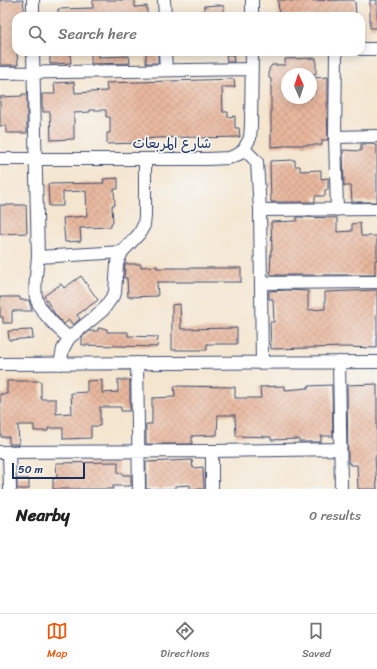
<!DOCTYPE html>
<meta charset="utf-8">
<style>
:root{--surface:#fff;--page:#f6f6f6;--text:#222;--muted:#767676;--line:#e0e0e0;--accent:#ea580c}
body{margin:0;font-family:Sriracha,"Playpen Sans Arabic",sans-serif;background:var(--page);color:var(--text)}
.compass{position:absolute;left:281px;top:68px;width:36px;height:36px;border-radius:50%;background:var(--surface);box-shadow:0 2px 10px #0003;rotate:357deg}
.scale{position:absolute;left:12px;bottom:10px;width:73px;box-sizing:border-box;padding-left:4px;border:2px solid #1b2f5e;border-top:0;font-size:11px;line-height:14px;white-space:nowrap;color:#1b2f5e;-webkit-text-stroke:3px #f6f6f2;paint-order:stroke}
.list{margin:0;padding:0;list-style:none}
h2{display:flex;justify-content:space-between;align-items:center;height:52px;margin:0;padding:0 16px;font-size:17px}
h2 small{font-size:13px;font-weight:400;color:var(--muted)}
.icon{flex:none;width:22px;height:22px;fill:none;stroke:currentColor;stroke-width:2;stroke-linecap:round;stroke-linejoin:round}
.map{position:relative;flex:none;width:377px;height:489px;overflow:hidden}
.search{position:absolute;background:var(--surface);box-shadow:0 2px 10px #0003;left:12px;right:12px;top:12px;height:44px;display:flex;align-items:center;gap:10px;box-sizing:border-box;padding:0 14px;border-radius:12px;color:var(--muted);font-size:15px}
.sheet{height:124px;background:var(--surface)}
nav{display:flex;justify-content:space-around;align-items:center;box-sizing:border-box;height:56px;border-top:1px solid var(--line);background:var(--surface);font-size:11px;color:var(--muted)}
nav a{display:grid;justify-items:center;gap:2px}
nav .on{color:var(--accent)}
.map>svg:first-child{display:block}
.building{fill:url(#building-cross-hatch)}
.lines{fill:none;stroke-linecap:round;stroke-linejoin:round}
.minor-casing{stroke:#3c4a6f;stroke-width:14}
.minor{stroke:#fff;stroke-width:12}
.labels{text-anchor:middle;stroke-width:3.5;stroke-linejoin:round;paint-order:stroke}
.street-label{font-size:14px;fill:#1b2f5e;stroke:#f6f6f2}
</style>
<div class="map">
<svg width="377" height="489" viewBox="0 0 377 489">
<defs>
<pattern id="building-cross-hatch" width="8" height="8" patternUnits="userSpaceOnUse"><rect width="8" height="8" fill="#e8b79e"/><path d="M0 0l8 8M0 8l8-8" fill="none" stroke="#c69e8a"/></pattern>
</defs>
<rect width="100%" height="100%" fill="#f6f6f2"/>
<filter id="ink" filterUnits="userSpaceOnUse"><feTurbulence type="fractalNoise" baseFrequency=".025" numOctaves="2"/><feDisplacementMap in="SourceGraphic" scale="8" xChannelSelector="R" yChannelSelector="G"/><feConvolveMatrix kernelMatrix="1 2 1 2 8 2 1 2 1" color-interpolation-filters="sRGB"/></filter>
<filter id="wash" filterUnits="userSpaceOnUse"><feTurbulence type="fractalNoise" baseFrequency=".012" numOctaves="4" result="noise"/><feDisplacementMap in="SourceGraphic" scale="16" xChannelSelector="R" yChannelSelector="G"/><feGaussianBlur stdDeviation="0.9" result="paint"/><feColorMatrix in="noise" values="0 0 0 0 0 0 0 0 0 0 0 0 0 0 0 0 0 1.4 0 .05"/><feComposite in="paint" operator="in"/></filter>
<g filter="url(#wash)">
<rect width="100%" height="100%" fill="#f4e5cf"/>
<g id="blocks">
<path class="building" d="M0,0H23L25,16H16V52H17L18,65H0Z
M93,0H135V7L147,6V16H58V9L93,8Z
M278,0H291V1L354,0V2H355L356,16H279Z
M370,0H377V28H370Z
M217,5L224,6V14H218V16H205L204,6Z
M50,52H70L71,63L50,64Z
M91,52H99V57L129,56L130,63L91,64Z
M146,52H158V63H146Z
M233,54L234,62H227L226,55Z
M316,58V74H287V98H311V93L315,92L314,78L328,77V103H327L328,140H322V145H285V146L271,147V79L269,78V69L272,65H285V59Z
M234,79L235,87H222L223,112H228V117L235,116V128H239L240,137L196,138V137L155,138L139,140V143L107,144V133H110V117H106V110H90V112L74,113V139L51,140L50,112H43V108H42V94H55L54,83L74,82L75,93L107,91L106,83Z
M22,94H27V133H6V126H0V97L22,96Z
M361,144H374V145H377V202H352L351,186H344L343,150L361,151Z
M295,160V166H300V171L321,170V179L328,178V190H325V196H315V202H271L270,161Z
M118,178V189H114L115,205H112L113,223H111V227L80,228L81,241L65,242L63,218L87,216L86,191L63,192V206H49L48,184L104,183L103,179Z
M0,205H26L27,233L0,234Z
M297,217L337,218V232L352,231V224L360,223L361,236H377V260H375V275H270L271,250H272L271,222L297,221Z
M125,264H141V267L157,266V268H241V282H157L158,296L128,297L127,278H124Z
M81,276L98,300L77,315L80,319L73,325L69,320L64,324L56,316L44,296L61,284L64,288Z
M288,290L308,291V310L325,309V292L377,290V348L345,347L271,349L270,322H274L273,299H269V291Z
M0,297H20V300H29L32,311H12V323H3V317H0Z
M180,304L181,329L237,328V344H207V350H172V305Z
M98,328L107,329V332H128V336L158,337L157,347L82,345V337L90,331H98Z
M32,330L33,338L9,340L8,331Z
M102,380V393L118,392V380H130V411H121V407H100V426H91V438L63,439V428H48V431H34V425H18L19,444H9V437H1L0,394H7V381H41V399H56V414L72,413L71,393L87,392V381Z
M377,384V456H375L377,489H358L357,465H350V463H348L347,385Z
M332,385L333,436H321V442H299V439L271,440V437L236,436L235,415H218L217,435L192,436V444H146V424H152V398L175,397L174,386L235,387V398H261L260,387L285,386V390L308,388V386Z
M192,460L193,468L203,467L204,489H190V485L175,486V489H146V462Z
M118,462V473H123V475H131V486H113V489H53V479L57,478L56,463Z
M17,479H29V489H17Z"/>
</g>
</g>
<g filter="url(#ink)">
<use href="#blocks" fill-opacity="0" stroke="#3c4a6f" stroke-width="1"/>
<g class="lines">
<defs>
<path id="minor" d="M164,0L165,16
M33,16V0
M252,16V0
M361,49H377
M33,52L38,257
M165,52L166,70
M336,52L335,137L337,210
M0,73L252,69
M335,137L377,136
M244,149L257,162L260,210L262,362
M0,159H207L229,158L239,154L244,149L250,138L251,125L252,52
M260,210L377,209
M261,283L377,282
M69,338C59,330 38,310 36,297C34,287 37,268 38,257L122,252
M339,362L341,489
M137,363L139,489
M0,364L377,362
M60,364L63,349L69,338L103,310L115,293L117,264L122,252L139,234L144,225L145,216V159
M212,451V489
M0,452L212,451L340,449
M9,452L10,489"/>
</defs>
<use href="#minor" class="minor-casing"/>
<use href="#minor" class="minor"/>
</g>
</g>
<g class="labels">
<g class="street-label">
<text x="172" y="148">شارع المربعات</text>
</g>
</g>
</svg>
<svg class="compass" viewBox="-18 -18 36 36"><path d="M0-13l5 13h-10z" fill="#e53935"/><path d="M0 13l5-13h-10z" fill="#767676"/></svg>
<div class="scale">50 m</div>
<div class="search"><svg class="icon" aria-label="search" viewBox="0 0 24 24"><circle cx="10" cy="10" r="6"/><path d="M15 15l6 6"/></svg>Search here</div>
</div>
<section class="sheet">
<h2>Nearby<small>0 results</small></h2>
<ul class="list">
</ul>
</section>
<nav>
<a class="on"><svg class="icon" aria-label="map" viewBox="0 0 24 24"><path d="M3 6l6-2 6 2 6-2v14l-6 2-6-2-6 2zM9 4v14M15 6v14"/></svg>Map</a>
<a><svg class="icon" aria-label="directions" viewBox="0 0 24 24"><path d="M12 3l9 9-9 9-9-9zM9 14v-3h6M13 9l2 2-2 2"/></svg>Directions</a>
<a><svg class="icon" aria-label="saved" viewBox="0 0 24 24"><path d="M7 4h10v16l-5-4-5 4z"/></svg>Saved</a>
</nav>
